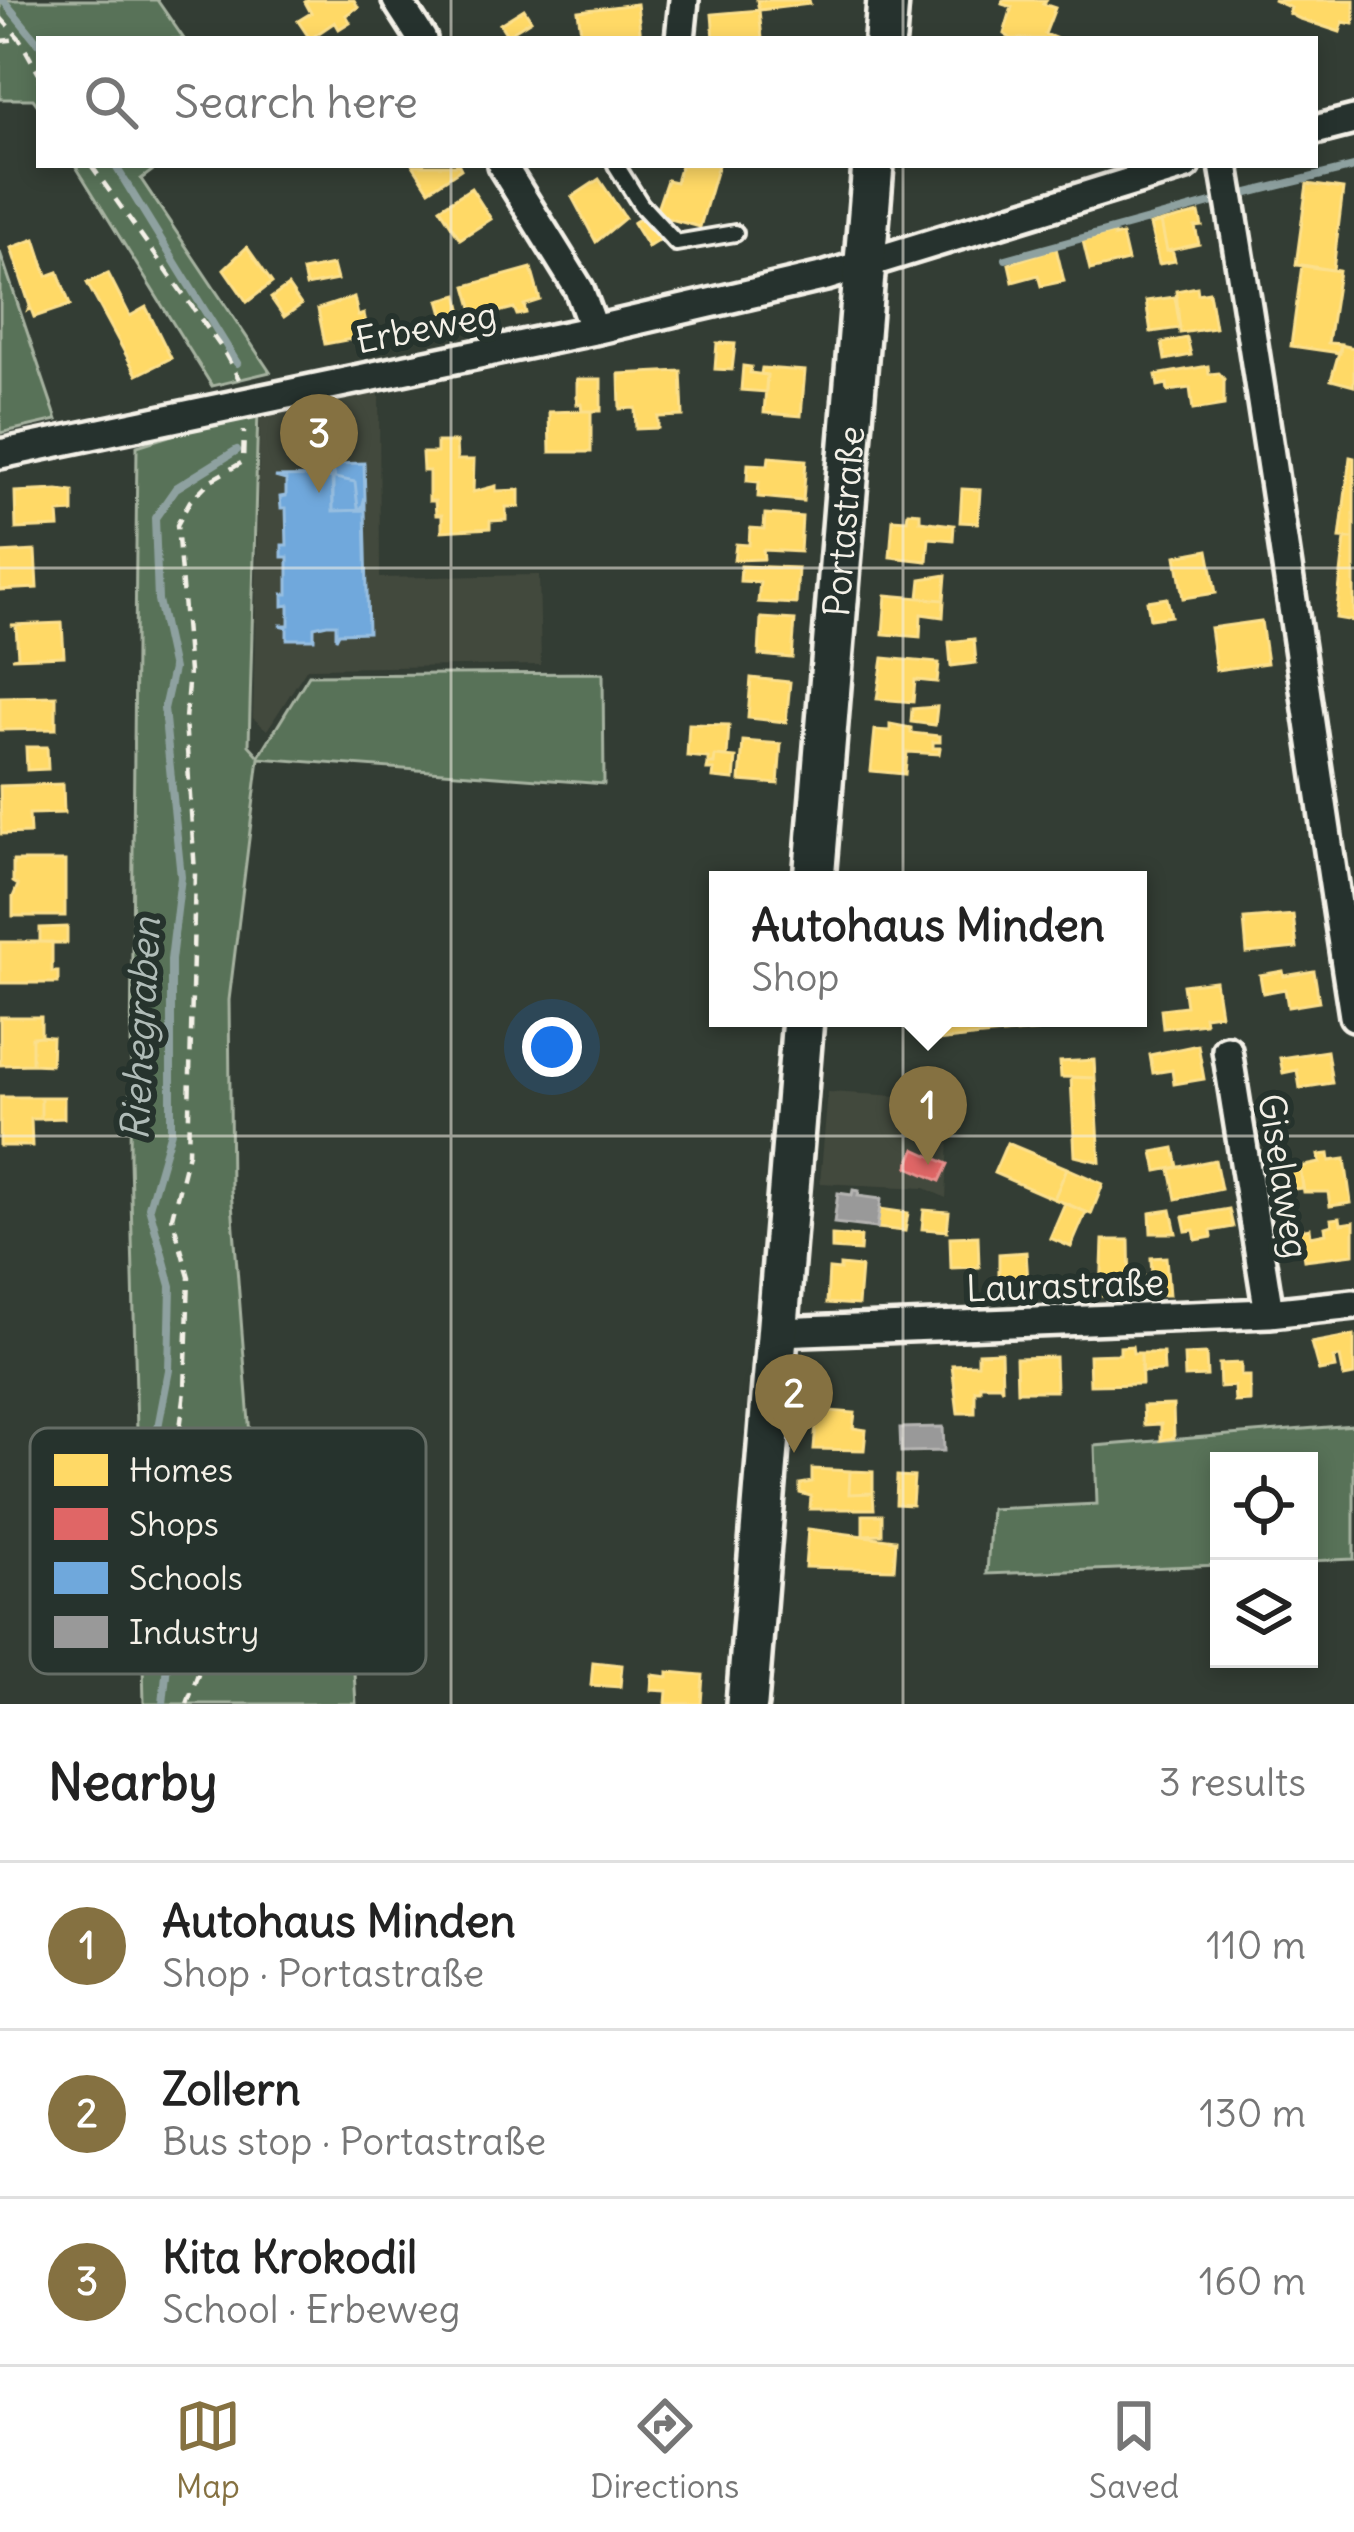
<!DOCTYPE html>
<meta charset="utf-8">
<style>
:root{--surface:#fff;--page:#f2f2f2;--text:#222;--muted:#767676;--line:#e0e0e0;--accent:#857141}
body{margin:0;font-family:Delius,sans-serif;background:var(--page);color:var(--text)}
.controls{position:absolute;right:36px;bottom:36px;display:grid;overflow:hidden;border-radius:0px;box-shadow:0 6px 18px #0003}
.controls button{width:108px;height:108px;display:grid;place-items:center;padding:0;border:0;border-bottom:3px solid var(--line);background:var(--surface);color:var(--text);font:60px sans-serif}
.you{position:absolute;left:552px;top:1047px;width:42px;height:42px;margin:-30px;border:9px solid #fff;border-radius:50%;background:#1a73e8;box-shadow:0 0 0 18px #1a73e833}
.badge{display:grid;place-items:center;width:78px;height:78px;border-radius:50%;background:var(--accent);color:#fff;font-size:39px;font-weight:700}
.pin{position:absolute;translate:-50% -99px;filter:drop-shadow(0 3px 6px #0008)}
.pin::after{content:'';position:absolute;top:63px;width:42px;height:36px;background:inherit;clip-path:polygon(0 0,100% 0,50% 100%)}
.popup{position:absolute;left:709px;top:871px;width:438px;height:156px;box-sizing:border-box;display:grid;place-content:center;border-radius:0px;background:var(--surface);filter:drop-shadow(0 3px 9px #0005);font-size:39px;white-space:nowrap;color:var(--muted)}
.popup b{font-size:45px;color:var(--text)}
.popup::after{content:'';position:absolute;left:50%;top:100%;margin-left:-24px;border:24px solid transparent;border-top-color:var(--surface)}
.list{margin:0;padding:0;list-style:none}
h2{display:flex;justify-content:space-between;align-items:center;height:156px;margin:0;padding:0 48px;font-size:51px}
h2 small{font-size:39px;font-weight:400;color:var(--muted)}
.list li{display:grid;grid-template-columns:78px 1fr auto;gap:36px;align-items:center;box-sizing:border-box;height:168px;padding:0 48px;border-top:3px solid var(--line)}
.list b{display:block;font-size:45px;white-space:nowrap}
.list p{margin:0;font-size:39px;white-space:nowrap;color:var(--muted)}
.list em{font-size:39px;font-style:normal;color:var(--muted)}
.icon{flex:none;width:66px;height:66px;fill:none;stroke:currentColor;stroke-width:2;stroke-linecap:round;stroke-linejoin:round}
.map{position:relative;flex:none;width:1354px;height:1704px;overflow:hidden}
.search{position:absolute;background:var(--surface);box-shadow:0 6px 18px #0003;left:36px;right:36px;top:36px;height:132px;display:flex;align-items:center;gap:30px;box-sizing:border-box;padding:0 42px;border-radius:0px;color:var(--muted);font-size:45px}
.sheet{height:660px;background:var(--surface)}
nav{display:flex;justify-content:space-around;align-items:center;box-sizing:border-box;height:168px;border-top:3px solid var(--line);background:var(--surface);font-size:33px;color:var(--muted)}
nav a{display:grid;justify-items:center;gap:6px}
nav .on{color:var(--accent)}
.map>svg:first-child{display:block}
.built{fill:#43493d}
.green{fill:#597258;stroke:#a6b2a0;stroke-width:3}
.homes{fill:#ffd966;stroke:#fce08d;stroke-width:3}
.shops{fill:#e06666;stroke:#e6908d;stroke-width:3}
.schools{fill:#6fa8dc;stroke:#97bee0;stroke-width:3}
.industry{fill:#999;stroke:#b4b3b1;stroke-width:3}
.lines{fill:none;stroke-linecap:round;stroke-linejoin:round}
.stream{stroke:#8ea1a0;stroke-width:8}
.service-casing{stroke:#f4f1e8;stroke-width:22}
.minor-casing{stroke:#f4f1e8;stroke-width:36}
.secondary-casing{stroke:#f4f1e8;stroke-width:48}
.path{stroke:#f4f1e8;stroke-width:4.5;stroke-dasharray:12 9;stroke-linecap:butt}
.service{stroke:#26332d;stroke-width:14}
.minor{stroke:#26332d;stroke-width:27}
.secondary{stroke:#26332d;stroke-width:39}
.grid{fill:none;stroke:#f4f1e8;stroke-width:3;stroke-opacity:0.55}
.labels{text-anchor:middle;stroke-width:12;stroke-linejoin:round;paint-order:stroke}
.street-label{font-size:36px;fill:#f4f1e8;stroke:#26332d}
.water-label{font-size:39px;font-style:italic;fill:#b0bcb8;stroke:#26332d}
.key{fill:#26332d;stroke:#646c65;stroke-width:3}
.key-label{font-size:33px;fill:#f4f1e8}
</style>
<div class="map">
<svg width="1354" height="1704" viewBox="0 0 1354 1704">
<rect width="100%" height="100%" fill="#333d34"/>
<filter id="ink" filterUnits="userSpaceOnUse"><feTurbulence type="fractalNoise" baseFrequency=".00833" numOctaves="2"/><feDisplacementMap in="SourceGraphic" scale="24" xChannelSelector="R" yChannelSelector="G"/><feConvolveMatrix kernelMatrix="1 2 1 2 8 2 1 2 1" color-interpolation-filters="sRGB"/></filter>
<g filter="url(#ink)">
<path class="built" d="M379,389L380,578L539,575L541,665L307,668L267,730L253,718L260,410Z
M828,1092L951,1099L946,1198L925,1188L820,1183Z"/>
<path class="green" d="M0,0H157L184,39H39V107L33,99H0Z
M75,165H160L141,179L270,372L212,386Z
M0,252L57,420L0,433Z
M258,408L249,745L259,756L309,675L603,673L604,784L259,758L229,1000L231,1190L264,1616L351,1624L356,1704H144L130,1158L137,446Z
M1354,1425V1559L1309,1561V1461H1219V1565L987,1574L991,1509L1097,1504L1095,1446Z"/>
<path class="homes" d="M308,0H354L358,7L346,15L350,22L339,29L335,22L310,39L298,21L311,13L305,2Z
M757,0H809L810,4L759,10Z
M1003,0H1046L1043,4L1055,8L1045,34L1057,39H1011L1004,34L1012,7L1002,4Z
M1273,0H1354V20L1353,24L1343,22L1340,32L1298,18L1289,13L1291,8Z
M637,4L641,39H582L578,11Z
M524,9L531,20L507,35L500,24Z
M759,10L762,39H714L712,14Z
M413,165H459L461,169L429,190Z
M681,165H718L700,227L655,215L667,180L676,182Z
M599,179L625,218L596,242L572,197Z
M1307,184L1343,189L1333,270L1296,265Z
M471,188L491,219L460,239L440,208Z
M1199,213L1202,226L1195,227L1199,244L1167,251L1161,222Z
M644,216L659,240L648,247L633,223Z
M1161,222L1167,251L1172,250L1175,261L1159,264L1150,225Z
M1114,233V237L1122,235L1128,261L1090,270L1083,241Z
M35,239L47,276L58,272L70,305L34,317L31,309L28,310L30,306L11,248Z
M247,247L272,283L247,302L224,269Z
M1056,248L1064,281L1041,286L1038,275L1013,282L1009,264Z
M333,265L337,280L306,286L303,271Z
M1302,265L1339,271L1328,343L1341,344L1340,353L1291,346Z
M531,268L540,300L524,305L526,313L517,315L514,308L475,318L466,286Z
M108,273L130,316L146,307L171,358L137,375L87,283Z
M288,286L301,305L284,317L271,298Z
M1197,287L1198,294L1209,292L1215,328L1180,333L1176,291Z
M458,295L464,321L446,325L439,300Z
M354,297L358,316L364,314L367,328L360,329L362,337L325,344L318,309Z
M1175,297L1180,328L1151,332L1146,301Z
M1187,338L1191,355L1165,360L1162,343Z
M717,343L735,344L732,370L715,369Z
M1341,345L1354,348V386L1331,380Z
M743,366L751,367L750,373L767,375L766,392L741,390Z
M1208,366L1209,374L1219,373L1224,379V405L1193,410L1190,388L1168,391L1167,384L1158,386L1156,375Z
M762,368L805,371L801,416L764,413L767,375L761,374Z
M681,371L683,416L658,417V428L636,429L635,408L620,409L619,374Z
M577,379H601V411H582L581,404H577Z
M582,411H591V452H550L549,412Z
M437,442H456L457,460H474L473,492L496,486V491L519,490V507H506V520L490,521V528L442,531V515H436L435,501H429V471H423L422,453H437Z
M769,457L806,460L803,501L758,497L759,482L747,481L748,464L768,465Z
M1350,457L1354,458V539L1340,538Z
M962,489L980,490L978,523L960,522Z
M58,490L73,492V512L58,513L59,527L16,529L15,492Z
M908,512L920,513V521L954,525L953,540L929,538L927,561L890,557L893,519L907,520Z
M765,514L802,517L800,552L763,550L764,559L734,560L736,544L749,545L750,528L764,529Z
M1345,539H1354V621L1336,618Z
M1208,550L1216,593L1183,598L1176,556Z
M35,551L37,588L0,590V553Z
M741,566L798,568L796,604L758,602L760,582L740,581Z
M946,575L944,600L919,598L921,579Z
M886,595L944,600L943,617L921,614L920,637L883,634Z
M1167,598L1171,616L1150,619L1147,601Z
M761,618L795,620L792,658L759,655Z
M1261,621L1267,663L1216,670L1210,628Z
M62,623L64,656L12,658L18,657L16,626L11,625Z
M974,639L976,663L951,666L949,642Z
M883,658L939,663L937,682L915,680L913,702L877,699Z
M751,678L790,682L786,722L748,718Z
M56,696V729L0,730V697Z
M937,707L935,725L911,722L912,709Z
M689,724L729,725L727,757L715,756L714,764H708V758L687,756Z
M890,724L911,728V733L940,736V742H933V748H940L939,754L907,752L905,774L871,771L875,730L890,731Z
M743,741L781,744L778,784L740,781Z
M26,747H47L48,769L27,770Z
M715,756L736,758L734,780L713,778L714,770H707L708,764H714Z
M63,784L64,813L29,814L30,833L1,834L0,786Z
M13,861H65V916H13V897L18,885L13,882Z
M1293,915L1297,948L1247,953L1244,919Z
M67,927V943L40,942V928Z
M0,942H52V972H58V983H0Z
M1283,971L1284,976L1314,971L1319,1002L1288,1007L1285,989L1263,993L1260,975Z
M1215,981L1220,1014L1204,1016L1205,1023L1163,1028L1161,1009L1186,1006L1183,985Z
M0,1017H41V1036L32,1037V1064L0,1065Z
M925,1018H981L982,1036L927,1042Z
M981,1018H1076L1077,1027L982,1036Z
M41,1036L52,1037L51,1065L32,1064V1037Z
M1198,1045L1204,1079L1174,1084L1172,1070L1153,1073L1150,1055Z
M1327,1051L1332,1083L1300,1088L1297,1070L1283,1073L1280,1058Z
M1094,1060L1095,1078L1061,1077L1060,1062Z
M1071,1077L1095,1078L1100,1162L1075,1156Z
M0,1097H41V1119H31L32,1146H0Z
M41,1097H64V1118L41,1119Z
M1007,1143L1067,1168L1054,1199L994,1173Z
M1174,1148L1178,1167L1157,1171L1153,1152Z
M1329,1154L1330,1161L1345,1159L1351,1203L1330,1206L1328,1192H1304L1300,1167L1320,1163L1319,1155Z
M1215,1160L1221,1189L1176,1199L1170,1169Z
M1300,1167L1303,1188L1285,1190L1282,1170Z
M1067,1168L1103,1184L1091,1214L1054,1199Z
M1065,1203L1086,1212L1071,1247L1050,1238Z
M880,1209L908,1213L905,1231L877,1228Z
M1229,1209L1233,1227L1211,1231L1212,1237L1196,1240L1194,1230L1186,1231L1183,1217Z
M924,1210L949,1212L947,1231L922,1229Z
M1171,1210L1176,1233H1151L1150,1213Z
M1340,1218L1341,1224L1354,1222V1254L1304,1260L1299,1230L1310,1228L1311,1236L1326,1233L1325,1227L1332,1225L1331,1219Z
M832,1235L861,1237L860,1251L832,1249Z
M978,1236L979,1267L951,1268L950,1237Z
M1103,1240H1129L1130,1295L1101,1296Z
M1026,1252L1029,1298L999,1300V1254Z
M1166,1257L1169,1295H1130V1278L1152,1276L1151,1258Z
M840,1265L861,1267L858,1305L827,1303L829,1269L840,1270Z
M1354,1335V1375L1344,1377L1340,1357L1333,1358L1335,1368L1319,1371L1311,1343Z
M1132,1346L1133,1353H1141L1142,1384L1090,1385L1089,1355L1120,1354V1347Z
M1001,1352L1002,1389L1000,1385H980V1390H975V1413H958L952,1365L978,1364V1353Z
M1141,1353H1163L1164,1371L1141,1372Z
M1206,1354L1207,1376L1185,1377L1184,1355Z
M1055,1357L1056,1391H1017L1016,1358Z
M1241,1363V1376H1250V1401L1235,1402L1234,1386L1220,1387L1219,1364Z
M1173,1405L1174,1438L1161,1440V1424L1144,1425L1143,1406Z
M817,1410L855,1413L853,1428L866,1430L864,1450L814,1449Z
M812,1469L850,1471L849,1494L873,1493L874,1509H810L811,1496L800,1493V1484L812,1482Z
M850,1471L873,1472V1493L849,1494Z
M897,1476L914,1477L912,1505L896,1504Z
M863,1515H882V1534L863,1535Z
M808,1529L896,1540L894,1569L805,1567Z
M593,1662L622,1665L620,1687L591,1685Z
M668,1672L703,1675L701,1704H666L667,1691L651,1690L652,1675L668,1677Z"/>
<path class="shops" d="M915,1149L948,1164L940,1181L908,1167Z"/>
<path class="schools" d="M364,463L365,497L362,508H358L355,482L335,478L332,464Z
M332,474L335,478L355,482L358,508H362L365,497V510L333,511Z
M323,476L333,478V511L365,510L368,632L339,633L336,639V624H327L314,627V639H287V627L279,625H289V605L283,606V594H288V557H282V545H287L286,508H281L280,497L286,496V480L275,477Z"/>
<path class="industry" d="M853,1190L859,1191L858,1196L881,1199L877,1228L834,1223L838,1193L852,1195Z
M943,1427L944,1451L901,1452L900,1428Z"/>
<g class="lines">
<path class="stream" d="M3,0L39,44
M115,165L237,363
M1248,193L1354,167
M1006,259L1214,202
M163,1704L167,1664L192,1619L199,1548L165,1490L154,1448L169,1370L171,1286L149,1207L171,1131V960L181,877L164,709L173,669L158,600L155,518L176,488L237,450"/>
<defs>
<path id="service" d="M616,165L641,205L676,243L735,233"/>
<path id="minor" d="M397,0L422,39
M680,39L684,0
M1315,130L1354,120
M502,165L579,289L594,330
M1224,165C1272,448 1310,732 1354,1016
M0,454L594,330L826,276L1186,165
M1227,1050L1269,1313
M778,1332L1269,1313L1354,1304"/>
<g id="secondary">
<path d="M885,39L888,0"/>
<path id="s1" d="M814,880L873,165"/>
<path d="M747,1704L803,1018"/>
</g>
</defs>
<use href="#service" class="service-casing"/>
<use href="#minor" class="minor-casing"/>
<use href="#secondary" class="secondary-casing"/>
<path class="path" d="M0,17L19,38L39,74
M0,41L18,39
M91,165L223,350L239,379
M187,1704L212,1635L218,1539L175,1466L185,1391L189,1277L172,1217L188,1153L195,873L185,719L189,672L177,525L190,501L211,480L243,462L244,431"/>
<use href="#service" class="service"/>
<use href="#minor" class="minor"/>
<use href="#secondary" class="secondary"/>
</g>
</g>
<path class="grid" d="M451,0V39M903,0V39M451,165V1704M903,165V1704M0,568H1354M0,1136H1354"/>
<g class="labels">
<g class="street-label">
<text transform="translate(426 327) rotate(-11)" y="13">Erbeweg</text>
<text dy="13" stroke="none"><textPath href="#s1" startOffset="360">Portastraße</textPath></text>
<text transform="translate(1284 1176) rotate(81)" y="13">Giselaweg</text>
<text transform="translate(1065 1285) rotate(-2)" y="13">Laurastraße</text>
</g>
<g class="water-label">
<text transform="translate(140 1029) rotate(-87)" y="14">Riehegraben</text>
</g>
</g>
<rect x="30" y="1428" width="396" height="246" rx="18" class="key"/>
<rect x="54" y="1454" width="54" height="32" fill="#ffd966"/>
<rect x="54" y="1508" width="54" height="32" fill="#e06666"/>
<rect x="54" y="1562" width="54" height="32" fill="#6fa8dc"/>
<rect x="54" y="1616" width="54" height="32" fill="#999"/>
<g class="key-label">
<text x="129" y="1482">Homes</text>
<text x="129" y="1536">Shops</text>
<text x="129" y="1590">Schools</text>
<text x="129" y="1644">Industry</text>
</g>
</svg>
<div class="controls">
<button><svg class="icon" aria-label="locate" viewBox="0 0 24 24"><circle cx="12" cy="12" r="6"/><path d="M12 2v4M12 18v4M2 12h4M18 12h4"/></svg></button>
<button><svg class="icon" aria-label="layers" viewBox="0 0 24 24"><path d="M12 4l9 5-9 5-9-5zM3 14l9 5 9-5"/></svg></button>
</div>
<div class="you"></div>
<div class="pin badge" style="left:928px;top:1165px">1</div>
<div class="popup"><b>Autohaus Minden</b>Shop</div>
<div class="pin badge" style="left:794px;top:1453px">2</div>
<div class="pin badge" style="left:319px;top:493px">3</div>
<div class="search"><svg class="icon" aria-label="search" viewBox="0 0 24 24"><circle cx="10" cy="10" r="6"/><path d="M15 15l6 6"/></svg>Search here</div>
</div>
<section class="sheet">
<h2>Nearby<small>3 results</small></h2>
<ul class="list">
<li><span class="badge">1</span><div><b>Autohaus Minden</b><p>Shop · Portastraße</p></div><em>110 m</em></li>
<li><span class="badge">2</span><div><b>Zollern</b><p>Bus stop · Portastraße</p></div><em>130 m</em></li>
<li><span class="badge">3</span><div><b>Kita Krokodil</b><p>School · Erbeweg</p></div><em>160 m</em></li>
</ul>
</section>
<nav>
<a class="on"><svg class="icon" aria-label="map" viewBox="0 0 24 24"><path d="M3 6l6-2 6 2 6-2v14l-6 2-6-2-6 2zM9 4v14M15 6v14"/></svg>Map</a>
<a><svg class="icon" aria-label="directions" viewBox="0 0 24 24"><path d="M12 3l9 9-9 9-9-9zM9 14v-3h6M13 9l2 2-2 2"/></svg>Directions</a>
<a><svg class="icon" aria-label="saved" viewBox="0 0 24 24"><path d="M7 4h10v16l-5-4-5 4z"/></svg>Saved</a>
</nav>
